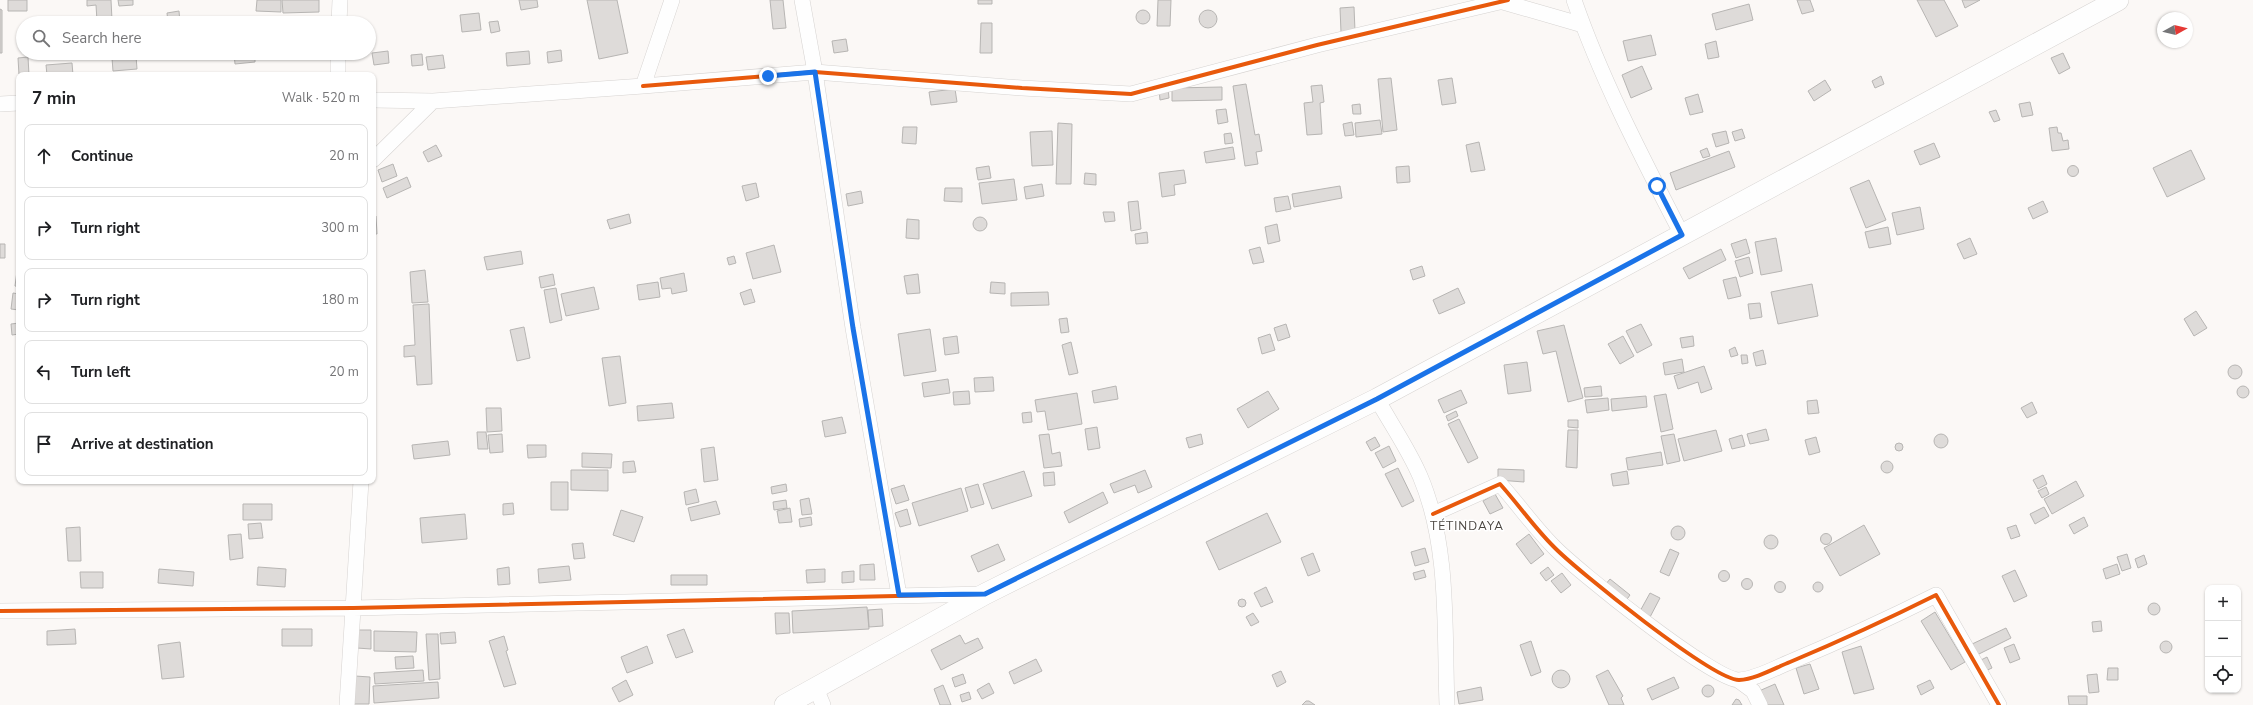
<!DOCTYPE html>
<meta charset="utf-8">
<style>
:root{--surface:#fff;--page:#f6f6f6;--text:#202124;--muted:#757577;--line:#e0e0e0}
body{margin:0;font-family:"Nunito Sans",sans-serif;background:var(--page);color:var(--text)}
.controls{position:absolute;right:12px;bottom:12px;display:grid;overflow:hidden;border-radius:8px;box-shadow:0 1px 3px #0004}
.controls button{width:36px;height:36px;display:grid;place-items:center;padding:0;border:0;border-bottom:1px solid var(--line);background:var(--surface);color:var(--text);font:20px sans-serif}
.compass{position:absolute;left:2157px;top:12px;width:36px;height:36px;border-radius:50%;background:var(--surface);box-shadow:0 1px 3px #0004;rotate:82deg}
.stop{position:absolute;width:12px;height:12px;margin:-9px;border:3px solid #1a73e8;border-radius:50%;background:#fff}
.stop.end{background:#1a73e8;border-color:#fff;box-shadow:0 1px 4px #0008}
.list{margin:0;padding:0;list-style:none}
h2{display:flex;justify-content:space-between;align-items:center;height:52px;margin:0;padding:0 16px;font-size:17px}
h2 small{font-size:13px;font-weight:400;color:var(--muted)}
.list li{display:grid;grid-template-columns:26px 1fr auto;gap:12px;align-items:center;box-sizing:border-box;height:64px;margin:0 8px 8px;padding:0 8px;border:1px solid var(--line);border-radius:8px}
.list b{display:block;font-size:15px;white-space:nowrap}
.list em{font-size:13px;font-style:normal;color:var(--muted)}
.icon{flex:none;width:22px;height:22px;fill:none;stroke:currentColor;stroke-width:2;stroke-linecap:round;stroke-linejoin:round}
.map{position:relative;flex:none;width:2253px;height:705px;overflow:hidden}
.search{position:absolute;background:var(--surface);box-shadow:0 1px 3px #0004;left:16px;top:16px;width:360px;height:44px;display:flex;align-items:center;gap:10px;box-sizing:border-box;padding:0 14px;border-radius:22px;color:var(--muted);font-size:15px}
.panel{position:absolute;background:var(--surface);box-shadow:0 1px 3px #0004;left:16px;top:72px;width:360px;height:412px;border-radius:8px}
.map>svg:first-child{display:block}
.building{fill:#dedbd9;stroke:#b7b5b3}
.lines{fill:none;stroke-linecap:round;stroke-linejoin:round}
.minor-casing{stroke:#d6d3d1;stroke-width:16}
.secondary-casing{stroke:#d6d3d1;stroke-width:22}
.minor{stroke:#fefefe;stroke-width:15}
.secondary{stroke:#fefefe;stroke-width:21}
.cycleway-casing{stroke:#fff;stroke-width:6}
.cycleway{stroke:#e8590c;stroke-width:4}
.route{stroke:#1a73e8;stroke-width:5}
.labels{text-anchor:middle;stroke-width:3;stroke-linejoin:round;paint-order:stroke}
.neighbourhood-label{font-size:12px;letter-spacing:1px;fill:#4b4641;stroke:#fff}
</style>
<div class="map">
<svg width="2253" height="705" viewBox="0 0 2253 705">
<rect width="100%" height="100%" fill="#fbf8f6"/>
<path class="building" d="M8,0H27V11H8Z
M87,0H111L112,20L97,21L96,5L87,6Z
M118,0H133V5L119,6Z
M257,0H281V12L256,11Z
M282,0H319V12L283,13Z
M519,0H537L538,7L521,10Z
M587,0H617L628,53L599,59Z
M770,0H783L786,28L773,29Z
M978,0H992V4H978Z
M1158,0H1171L1170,26H1157Z
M1797,0H1810L1814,11L1802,14Z
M1917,0H1944L1958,26L1936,37Z
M1962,0H1980L1965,8Z
M1749,4L1753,20L1716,30L1712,14Z
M1354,7L1355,31L1341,32L1340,8Z
M0,9L2,10V53H0Z
M1136 17a7 7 0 1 1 14 0a7 7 0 1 1-14 0Z
M1199 19a9 9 0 1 1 18 0a9 9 0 1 1-18 0Z
M179,11L180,23H168L167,13Z
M479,13L481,30L462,32L460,15Z
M253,17L272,18L271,23H253Z
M498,21L500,31L491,33L489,22Z
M981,23H992V53H980Z
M1651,35L1656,55L1628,61L1623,41Z
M846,39L848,51L834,53L832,41Z
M1716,41L1719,57L1708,59L1705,44Z
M561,50L562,61L548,63L547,52Z
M388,51L389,63L374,65L372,53Z
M529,51L530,64L507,66L506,53Z
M234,53H255V62L235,64Z
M2063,53L2070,68L2059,74L2051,58Z
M422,54L423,65L412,66L411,55Z
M443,55L445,68L428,70L426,57Z
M136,56L137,69L113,71L112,58Z
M28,57L29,75H19L18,58Z
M72,63L73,75H47L46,65Z
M1642,66L1652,89L1631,98L1622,75Z
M1881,76L1884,84L1875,88L1872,81Z
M1391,78L1397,130L1383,132L1378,79Z
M1452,78L1456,103L1442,105L1438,80Z
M1825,80L1831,90L1814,101L1808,91Z
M1246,84L1255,135L1259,134L1262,151L1256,152L1258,164L1245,166L1233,86Z
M1322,85L1324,102L1320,103L1322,134L1307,135L1304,103L1313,102L1311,86Z
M1222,87V100L1172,101V88Z
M1168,88L1169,98L1160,100L1159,89Z
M955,89L957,102L931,105L929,92Z
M1698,94L1703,112L1690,115L1685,98Z
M2030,102L2033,115L2022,117L2019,104Z
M1360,104L1361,114H1353L1352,105Z
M1226,109L1228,122L1218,124L1216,110Z
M1996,110L2000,120L1994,122L1989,112Z
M1380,120L1382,134L1356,137L1355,123Z
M1352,122L1354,135L1345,136L1343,124Z
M1058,123L1072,124L1071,184H1056Z
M903,127H917L916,144L902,143Z
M2057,127L2058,133H2061L2063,141L2068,140L2069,149L2052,151L2049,128Z
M1742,129L1745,138L1735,141L1732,132Z
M1052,131L1053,165L1032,166L1030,132Z
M1726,131L1729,143L1716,147L1712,134Z
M1231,133L1233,143L1225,144L1224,134Z
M1479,142L1485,170L1471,172L1466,145Z
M1934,143L1940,157L1920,165L1914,151Z
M436,145L442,156L428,162L423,152Z
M1233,147L1235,159L1206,163L1204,152Z
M1707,148L1710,156L1703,158L1700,151Z
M2191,150L2205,179L2167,197L2153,168Z
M1729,151L1735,167L1676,190L1670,173Z
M393,164L397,176L382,182L378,170Z
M2067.5 171a5.5 5.5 0 1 1 11 0a5.5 5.5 0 1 1-11 0Z
M989,166L991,178L978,180L976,168Z
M1409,166L1410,182L1397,183L1396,167Z
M1184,170L1186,183L1174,185L1175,195L1162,197L1159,173Z
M1085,173L1096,174V185L1084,184Z
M407,177L411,187L387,198L383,188Z
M1014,179L1017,200L982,204L979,183Z
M1869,180L1886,220L1866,228L1850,188Z
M756,183L759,197L746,201L742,186Z
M1042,184L1044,196L1026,199L1024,187Z
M1340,186L1342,198L1294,207L1292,194Z
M945,188H962V202L944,201Z
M861,191L863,203L848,206L846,194Z
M1288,196L1291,209L1276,212L1274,198Z
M1138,201L1141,229L1131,231L1128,202Z
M2043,201L2048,212L2033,219L2028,208Z
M1920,207L1924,229L1897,235L1892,213Z
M1103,212H1114L1115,221L1105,222Z
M629,214L631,223L610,229L607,220Z
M373,216H376L377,234H373Z
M973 224a7 7 0 1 1 14 0a7 7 0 1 1-14 0Z
M907,219L919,220V239L906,238Z
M1277,224L1280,241L1268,244L1265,227Z
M1888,227L1891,244L1869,248L1865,232Z
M1147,232L1148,243L1136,244L1135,234Z
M1776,238L1782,271L1761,275L1755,242Z
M1970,238L1977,254L1964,259L1957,244Z
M1746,239L1750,253L1736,258L1731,244Z
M0,244H5V258H0Z
M774,245L781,272L753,279L746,253Z
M1260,247L1264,262L1253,264L1249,250Z
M1721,249L1726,260L1689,279L1683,268Z
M521,251L523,264L487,270L484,257Z
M734,256L736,263L729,265L727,258Z
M1749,257L1753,273L1740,277L1735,261Z
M1422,266L1425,276L1413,280L1410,270Z
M425,270L428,302L412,303L410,272Z
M17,271L19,272V287L15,286Z
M684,273L687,291L672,294L671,288L662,289L660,278Z
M553,274L555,285L541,288L539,277Z
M918,274L920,293L907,294L904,276Z
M1736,277L1741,296L1728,299L1723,280Z
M658,282L660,297L639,300L637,285Z
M991,282L1005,283V294L990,293Z
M1812,284L1818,316L1778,324L1771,292Z
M594,287L599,309L566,316L561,294Z
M556,288L562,320L550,323L544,290Z
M1458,288L1465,303L1439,314L1433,300Z
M751,289L755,302L744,305L740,293Z
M1048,292L1049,305L1011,306V293Z
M13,293L19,294V310L11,309Z
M1760,303L1762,317L1750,319L1748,304Z
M429,304L432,384L417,385L415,356L404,357V346L415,345L413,305Z
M2196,311L2207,328L2194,336L2184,319Z
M1067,318L1069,332L1061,333L1059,319Z
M19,323V334L12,335L11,324Z
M1286,324L1290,337L1278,341L1274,328Z
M1641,324L1652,345L1637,353L1626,331Z
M1564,325L1583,398L1568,402L1556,351L1543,354L1537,331Z
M524,327L530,358L517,361L510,330Z
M930,329L936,371L904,376L898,334Z
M1270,334L1275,350L1262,354L1258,338Z
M957,336L959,353L945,355L943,338Z
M1623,336L1634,356L1620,364L1608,344Z
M1693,336L1694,346L1682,348L1680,338Z
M1071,342L1078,373L1069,375L1062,345Z
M1735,347L1738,355L1731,357L1729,350Z
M1763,350L1766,364L1756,366L1753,353Z
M1741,355H1747L1748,363L1742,364Z
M620,356L626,403L609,406L602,358Z
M1682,359L1684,372L1665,375L1663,363Z
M1527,362L1531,391L1508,394L1504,365Z
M2228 372a7 7 0 1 1 14 0a7 7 0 1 1-14 0Z
M1704,366L1712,389L1701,393L1698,382L1678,389L1674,376Z
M993,377L994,391L975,392L974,378Z
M948,379L950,393L924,397L922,383Z
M2237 392a6 6 0 1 1 12 0a6 6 0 1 1-12 0Z
M1116,386L1118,399L1094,403L1092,391Z
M1601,386L1602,396L1585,397L1584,388Z
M1461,390L1467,403L1444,413L1438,400Z
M969,391L970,404L954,405L953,392Z
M1268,391L1279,409L1248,428L1237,409Z
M1077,393L1082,424L1048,430L1045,411L1037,412L1035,400Z
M1666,394L1673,429L1661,432L1654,396Z
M1646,396L1647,407L1612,411L1611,399Z
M1608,398L1609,410L1587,413L1585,400Z
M1817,400L1819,413L1808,414L1807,401Z
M2032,402L2037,413L2027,418L2021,408Z
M672,403L674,418L638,421L637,406Z
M486,408H501L502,431L487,432Z
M1456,411L1458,416L1448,421L1446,416Z
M1031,412L1032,422L1023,423L1022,413Z
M842,417L846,433L825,437L822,421Z
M1459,419L1478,458L1468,463L1448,424Z
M1568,420H1578V428L1568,427Z
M1097,427L1100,448L1088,450L1085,429Z
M1766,429L1769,440L1750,444L1747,434Z
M1568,430H1578L1577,468L1566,467Z
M1716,430L1722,451L1684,461L1678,439Z
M477,432H486L488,449H478Z
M1934 441a7 7 0 1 1 14 0a7 7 0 1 1-14 0Z
M502,434L503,452L490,453L488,435Z
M1049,434L1052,454L1060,452L1062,466L1044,468L1039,435Z
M1201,434L1203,444L1189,448L1186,438Z
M1674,434L1680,461L1667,464L1661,436Z
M1742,435L1745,446L1732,449L1729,439Z
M1375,437L1380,446L1371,451L1366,442Z
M1816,437L1820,452L1809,455L1805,440Z
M448,441L450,455L414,459L412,445Z
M1895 447a4 4 0 1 1 8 0a4 4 0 1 1-8 0Z
M527,445H546V457L528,458Z
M1389,446L1396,461L1383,468L1375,453Z
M714,447L718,480L704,482L701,449Z
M1661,452L1663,465L1628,470L1626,458Z
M582,453L612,454L611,468L582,467Z
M1881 467a6 6 0 1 1 12 0a6 6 0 1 1-12 0Z
M634,461L636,472L623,473V462Z
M1398,468L1414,501L1402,507L1385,474Z
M1498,469L1524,470V482L1498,480Z
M571,470H608V491L571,490Z
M1145,470L1152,487L1138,493L1135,485L1114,493L1110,484Z
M1024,471L1032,496L992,509L983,484Z
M1627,471L1629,484L1613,486L1611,474Z
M1054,472L1055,485L1044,486L1043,473Z
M2043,475L2047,484L2038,489L2033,480Z
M2076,481L2084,496L2052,514L2044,499Z
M551,482H568V510H551Z
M786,484L787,491L772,494L771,487Z
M978,484L984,504L971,508L965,488Z
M904,485L909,500L896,504L891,489Z
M2046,487L2049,494L2042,498L2038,491Z
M961,488L968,511L919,526L912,503Z
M696,489L699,502L686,505L684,492Z
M1103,492L1108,503L1069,523L1064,512Z
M1495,494L1503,508L1490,514L1483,501Z
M809,498L812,514L802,515L800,500Z
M786,500L787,508L774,510L773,502Z
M716,501L720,514L691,521L688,508Z
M513,503L514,514L503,515V504Z
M243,504H272V520H243Z
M2044,507L2049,516L2035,524L2030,514Z
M790,508L792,522L779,523L777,511Z
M907,509L911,524L900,527L895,513Z
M621,510L643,517L634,542L613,535Z
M1267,513L1281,542L1219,570L1206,542Z
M465,514L467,539L422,543L420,518Z
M811,517L812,525L800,527L799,519Z
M2084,517L2088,526L2074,534L2069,525Z
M261,523L263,538L249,539L248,524Z
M1864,525L1880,554L1840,576L1824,548Z
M2016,525L2020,536L2011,539L2007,528Z
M1671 533a7 7 0 1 1 14 0a7 7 0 1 1-14 0Z
M80,527L81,561H68L66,528Z
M1820.5 539a5.5 5.5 0 1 1 11 0a5.5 5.5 0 1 1-11 0Z
M241,534L243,558L230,560L228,535Z
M1529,534L1544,554L1531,564L1516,544Z
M1764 542a7 7 0 1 1 14 0a7 7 0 1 1-14 0Z
M583,543L585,558L574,559L572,544Z
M998,544L1005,560L978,572L971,556Z
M1425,548L1429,562L1415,566L1411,552Z
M1670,549L1679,553L1669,576L1660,572Z
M1313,553L1320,571L1308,576L1301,558Z
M2127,554L2131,568L2122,571L2117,557Z
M2144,555L2147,564L2138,568L2135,559Z
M874,564L875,580H860V565Z
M2117,564L2120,574L2106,579L2103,569Z
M569,566L571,580L539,583L538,569Z
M258,567L286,569L285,587L257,585Z
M509,567L510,584L498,585L497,569Z
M1548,567L1554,575L1546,581L1540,573Z
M159,569L194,572L193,586L158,583Z
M825,569V582L807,583L806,570Z
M1424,570L1426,577L1415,580L1413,573Z
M2015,570L2027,596L2014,602L2002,576Z
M1718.5 576a5.5 5.5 0 1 1 11 0a5.5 5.5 0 1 1-11 0Z
M854,571V582L842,583V572Z
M80,572H103V588H81Z
M1562,573L1571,585L1561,593L1551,581Z
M671,575H707V585H671Z
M1741.5 584a5.5 5.5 0 1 1 11 0a5.5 5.5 0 1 1-11 0Z
M1610,579L1630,595L1625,602L1605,585Z
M1774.5 587a5.5 5.5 0 1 1 11 0a5.5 5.5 0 1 1-11 0Z
M1813 587a5 5 0 1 1 10 0a5 5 0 1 1-10 0Z
M1266,587L1273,602L1261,607L1254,593Z
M1650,593L1660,598L1649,619L1639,613Z
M1238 603a4 4 0 1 1 8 0a4 4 0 1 1-8 0Z
M2148 609a6 6 0 1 1 12 0a6 6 0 1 1-12 0Z
M867,607L869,629L793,633L792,611Z
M882,609L883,626L869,627L868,610Z
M1935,612L1965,662L1951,670L1921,621Z
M775,613H789L790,633L776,634Z
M1253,613L1259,622L1251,626L1246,617Z
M2101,621L2102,631L2093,632L2092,622Z
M2006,628L2011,638L1975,656L1970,645Z
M75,629L76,644L47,645V631Z
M282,629H312V646H282Z
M684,629L693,652L676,658L667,635Z
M357,630H371V649L357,648Z
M374,631L417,632L416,652L374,651Z
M455,632L456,643L441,644L440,633Z
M426,634H438L440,679L429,680Z
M960,635L965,644L978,638L983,648L941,670L931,650Z
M504,636L508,650L506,651L516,684L504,687L489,641Z
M2160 647a6 6 0 1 1 12 0a6 6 0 1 1-12 0Z
M1531,641L1541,672L1531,676L1520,645Z
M180,642L184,677L162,679L158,645Z
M2014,644L2020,659L2010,663L2004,648Z
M647,646L653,663L627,673L621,657Z
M1861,646L1874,689L1854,694L1842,652Z
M413,656L414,668L396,669L395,657Z
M1987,657L1992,668L1983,672L1979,661Z
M1036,659L1042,671L1014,684L1009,672Z
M1810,664L1819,689L1804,694L1796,668Z
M2108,668H2118V680H2107Z
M423,670L424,681L375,684L374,673Z
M1608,670L1623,696L1621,698L1624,705H1609L1596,676Z
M1552 679a9 9 0 1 1 18 0a9 9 0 1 1-18 0Z
M1281,671L1286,682L1277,687L1272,675Z
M963,674L966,683L955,687L952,678Z
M2097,674L2099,692L2089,693L2087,675Z
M355,676L370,677L369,704H354Z
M1674,677L1679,688L1652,700L1647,689Z
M626,680L633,695L619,702L612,688Z
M1930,680L1934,688L1921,695L1917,686Z
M438,682L439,698L374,703L373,686Z
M989,683L994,693L982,699L977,690Z
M1775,684L1784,705H1765L1759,691Z
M1702 691a6 6 0 1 1 12 0a6 6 0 1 1-12 0Z
M943,685L951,705H940L934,689Z
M1481,687L1483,700L1459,704L1457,692Z
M969,692L971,699L962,702L960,695Z
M2068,696H2087V705H2069Z
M1736,699L1739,700L1742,705H1732Z
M1306,701H1309L1315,705H1302Z"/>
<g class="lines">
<defs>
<path id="minor" d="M802,0L815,72L853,328L899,595
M1574,0C1602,81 1643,159 1682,235
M1503,2L1583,25
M339,23L340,0
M338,75V53
M643,86L815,72L1022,88L1131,94L1317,45L1508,0
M373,100L433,101
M0,104L19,103
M373,160L433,101L643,86L672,0
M1377,399C1391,424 1409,450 1420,476C1450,546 1444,630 1447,705
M1433,514L1500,484C1518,504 1534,527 1553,546C1576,570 1713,680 1739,680C1756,679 1775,668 1790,662C1840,641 1888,619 1936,595L1999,705
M0,611L353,608L984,594
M1738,680L1753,691L1760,705
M816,688L823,705
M347,705L361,481"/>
<path id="secondary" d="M785,705L985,594L1377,399L2118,0"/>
</defs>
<use href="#minor" class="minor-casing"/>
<use href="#secondary" class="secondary-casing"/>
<use href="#minor" class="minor"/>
<use href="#secondary" class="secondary"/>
<defs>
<path id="cycleway" d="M643,86L815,72L1022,88L1131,94L1317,45L1508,0
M1433,514L1500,484C1518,504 1534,527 1553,546C1576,570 1713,680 1739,680C1756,679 1775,668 1790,662C1840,641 1888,619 1936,595L1999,705
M0,611L353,608L985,594"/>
</defs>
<use href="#cycleway" class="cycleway-casing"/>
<use href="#cycleway" class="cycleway"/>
</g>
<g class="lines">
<path class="route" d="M768,76L815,72L853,328L899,595L985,594L1377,399L1682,235L1657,186"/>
</g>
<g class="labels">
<g class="neighbourhood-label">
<text x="1467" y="530">TÉTINDAYA</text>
</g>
</g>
</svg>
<div class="controls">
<button>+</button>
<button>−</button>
<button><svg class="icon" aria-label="locate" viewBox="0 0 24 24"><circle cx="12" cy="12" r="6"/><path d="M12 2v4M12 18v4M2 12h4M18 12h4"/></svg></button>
</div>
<svg class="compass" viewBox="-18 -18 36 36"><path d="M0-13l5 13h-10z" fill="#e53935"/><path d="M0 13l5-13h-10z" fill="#757577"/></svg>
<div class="stop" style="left:1657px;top:186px"></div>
<div class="stop end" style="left:768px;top:76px"></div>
<div class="search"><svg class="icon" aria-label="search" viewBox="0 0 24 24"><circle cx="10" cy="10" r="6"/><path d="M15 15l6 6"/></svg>Search here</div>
<section class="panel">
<h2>7 min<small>Walk · 520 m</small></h2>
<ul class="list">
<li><svg class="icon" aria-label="ahead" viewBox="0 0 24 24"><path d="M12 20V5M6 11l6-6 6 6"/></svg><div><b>Continue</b></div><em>20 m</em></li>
<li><svg class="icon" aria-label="right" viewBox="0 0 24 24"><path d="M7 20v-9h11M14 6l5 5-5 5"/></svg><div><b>Turn right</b></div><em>300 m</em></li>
<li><svg class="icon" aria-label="right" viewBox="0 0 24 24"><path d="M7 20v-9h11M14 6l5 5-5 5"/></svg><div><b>Turn right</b></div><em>180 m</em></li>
<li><svg class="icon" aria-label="left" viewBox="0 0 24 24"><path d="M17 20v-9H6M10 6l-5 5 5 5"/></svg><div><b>Turn left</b></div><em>20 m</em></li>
<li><svg class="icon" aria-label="arrive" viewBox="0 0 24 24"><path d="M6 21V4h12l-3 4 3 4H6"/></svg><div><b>Arrive at destination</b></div></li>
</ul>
</section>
</div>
